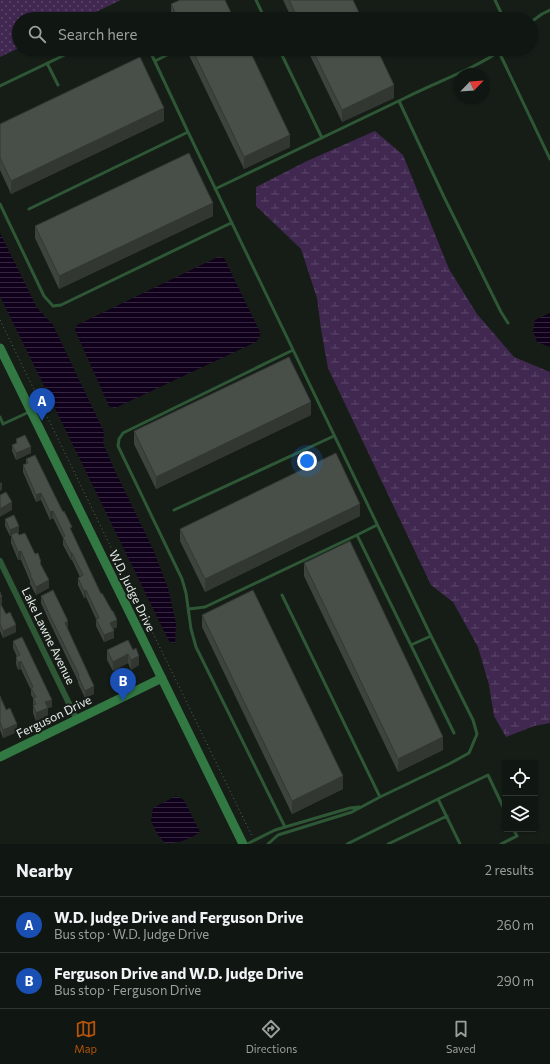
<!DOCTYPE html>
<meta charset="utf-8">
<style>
:root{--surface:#101611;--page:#1e231f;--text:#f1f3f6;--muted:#9c9f9f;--line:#303531;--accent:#b45309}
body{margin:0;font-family:Commissioner,sans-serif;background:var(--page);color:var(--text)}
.controls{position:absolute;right:12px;bottom:12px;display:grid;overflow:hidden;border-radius:4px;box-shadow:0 1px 3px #0004}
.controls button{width:36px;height:36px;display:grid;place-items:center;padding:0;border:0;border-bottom:1px solid var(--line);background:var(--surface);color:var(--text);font:20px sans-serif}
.compass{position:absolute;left:454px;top:68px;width:36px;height:36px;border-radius:50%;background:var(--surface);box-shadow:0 1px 3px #0004;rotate:65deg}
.you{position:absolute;left:307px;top:461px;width:14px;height:14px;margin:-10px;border:3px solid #fff;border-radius:50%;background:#1a73e8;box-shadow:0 0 0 6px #1a73e833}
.badge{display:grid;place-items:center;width:26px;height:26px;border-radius:50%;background:var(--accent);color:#fff;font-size:13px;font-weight:700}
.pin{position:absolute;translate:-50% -33px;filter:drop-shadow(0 1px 2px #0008)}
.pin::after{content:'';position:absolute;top:21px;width:14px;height:12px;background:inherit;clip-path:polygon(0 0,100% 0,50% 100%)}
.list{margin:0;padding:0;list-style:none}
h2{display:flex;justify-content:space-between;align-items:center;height:52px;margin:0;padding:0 16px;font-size:17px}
h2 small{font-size:13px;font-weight:400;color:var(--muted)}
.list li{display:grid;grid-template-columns:26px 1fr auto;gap:12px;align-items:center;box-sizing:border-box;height:56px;padding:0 16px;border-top:1px solid var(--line)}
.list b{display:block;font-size:15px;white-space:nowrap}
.list p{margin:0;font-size:13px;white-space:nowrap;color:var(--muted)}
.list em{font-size:13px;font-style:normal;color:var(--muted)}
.icon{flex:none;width:22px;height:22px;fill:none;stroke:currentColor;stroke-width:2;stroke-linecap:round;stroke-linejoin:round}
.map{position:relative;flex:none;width:550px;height:844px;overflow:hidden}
.search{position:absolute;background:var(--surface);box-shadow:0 1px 3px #0004;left:12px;right:12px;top:12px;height:44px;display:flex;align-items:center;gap:10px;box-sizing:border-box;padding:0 14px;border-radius:22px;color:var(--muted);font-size:15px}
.sheet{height:164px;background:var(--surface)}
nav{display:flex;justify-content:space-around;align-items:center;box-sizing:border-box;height:56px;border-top:1px solid var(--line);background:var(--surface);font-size:11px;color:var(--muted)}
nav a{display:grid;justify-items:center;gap:2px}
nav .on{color:var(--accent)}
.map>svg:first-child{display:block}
.wetland{fill:url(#wetland-marsh)}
.park{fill:url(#park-dots)}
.water{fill:url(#water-rules)}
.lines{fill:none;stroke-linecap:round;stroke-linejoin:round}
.path{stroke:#5c635d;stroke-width:1;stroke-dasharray:1 3;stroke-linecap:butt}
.lane{stroke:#2d5735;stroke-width:3}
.street{stroke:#2d5735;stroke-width:6}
.secondary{stroke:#327843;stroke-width:9}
.wall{fill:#3d443e}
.shaded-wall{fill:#323732}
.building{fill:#474f48;stroke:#323732}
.labels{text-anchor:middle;stroke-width:4;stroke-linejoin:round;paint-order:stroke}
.street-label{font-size:12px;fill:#e8ede9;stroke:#161d17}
</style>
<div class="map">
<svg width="550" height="844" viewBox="0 0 550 844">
<defs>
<pattern id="wetland-marsh" width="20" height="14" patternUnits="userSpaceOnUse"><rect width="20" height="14" fill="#412851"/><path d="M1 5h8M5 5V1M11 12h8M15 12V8" fill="none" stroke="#5c486a"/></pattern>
<pattern id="park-dots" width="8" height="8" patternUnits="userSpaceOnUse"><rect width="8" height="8" fill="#412851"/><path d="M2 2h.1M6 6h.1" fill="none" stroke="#5c486a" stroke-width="1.8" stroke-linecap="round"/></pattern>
<pattern id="water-rules" width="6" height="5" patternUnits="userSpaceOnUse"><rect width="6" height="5" fill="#10001c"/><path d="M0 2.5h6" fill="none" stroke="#33263d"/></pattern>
</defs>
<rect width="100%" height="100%" fill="#161d17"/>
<path class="wetland" d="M375,131L403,155L449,269L477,314L514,357L550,372V723L534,726L506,737L494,716L489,685L478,647L453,602L431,585L328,368L321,329L317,298L301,249L256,206V187L307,161Z"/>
<path class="park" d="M0,0H121L81,19H19V48L0,57Z"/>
<path class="water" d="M0,233L37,308L53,325L104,432L103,443L114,469L153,549L168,588L176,623L175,644L169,641L0,296Z
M218,257L224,258L260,332V336L256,342L115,408L109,406L75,330L77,325Z
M550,313V347L537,342L533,331L535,320Z
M176,796L184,800L200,832C190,839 178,844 165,843L158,835L151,821L153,808Z"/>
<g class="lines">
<path class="path" d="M0,320L252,836"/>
<path class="lane" d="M256,0L265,19
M495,0L504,19
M531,22L542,14L550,10
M149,49L188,132
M279,49L322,138
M499,52L550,159
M155,61L175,51
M47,63L58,85
M0,86L77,49
M399,101L444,197L501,312L508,323
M215,189C279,159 343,128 407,97C439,81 474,69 503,49
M0,204L44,296L53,306L61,305L231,223
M29,209L188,132L431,636L473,720L477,734L469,753L449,764L380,797
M0,417L3,424L29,412
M174,510L334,436
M377,525L357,535L454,733
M189,609L205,607L357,535
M411,645L431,636
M285,827L196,647L191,629L186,593L182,579L118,446L119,439L123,433L293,350
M247,844L275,830L350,808L359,807
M268,844L269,843L278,835L352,812L380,797L282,595
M347,844L438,799
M388,844L447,816
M460,844L438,799L488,775L505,811
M501,844L517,836L513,829"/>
<path class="street" d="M0,561L77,720"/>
<path class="secondary" d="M0,348L243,844
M0,757L162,678"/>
</g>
<path class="wall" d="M283,0H353L362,19H292Z
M171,4L234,19H172L171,17Z
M186,49H249L290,147L244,169Z
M307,49H377L394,98L342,122Z
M164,121L11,194L0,170V124Z
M213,216L59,289L35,238V226Z
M311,415L156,489L134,444V431Z
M16,439L31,453L16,460L12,451V445L16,443Z
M26,459L53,492L117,627L113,629L114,638L104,642L96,626V619L86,597L84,598L78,585V578L80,577L72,560H71L63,545V538L53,518L50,520L41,500L36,502L23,472V465L26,464Z
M360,516L205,592L180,541V529Z
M5,519L19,532L18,533L19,535L35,554L41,565L49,588L36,595L30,584V581L21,560H18L11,543V536H10L5,526Z
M304,563L443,750L398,772L304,576Z
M0,592L2,604H1L16,632L3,638L0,631Z
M41,596L68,629L94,694L85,698L78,683V681L50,623L41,603Z
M202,615L343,789L292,814L202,627Z
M128,640L139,665L131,670L128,663L113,671L107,660V650Z
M13,641L52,707L48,708V715L36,721L33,713V698L31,695V690L21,669L18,670L16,664V657H17L13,648Z
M0,696L17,732L3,738L0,730Z"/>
<path class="shaded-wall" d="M394,85V98L342,122V110Z
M164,108V121L11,194V181Z
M290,135V147L244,169V157Z
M213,203V216L59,289V276Z
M311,402V415L156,489V477Z
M31,447V453L16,460V453Z
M2,482V490L0,491V483Z
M41,493V500L36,502V495Z
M12,502V510L0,517V509Z
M360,504V516L205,592V579Z
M53,511V518L50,520V512Z
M19,526V532L10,536V530Z
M21,551V560H18V552Z
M71,553H72V560H71Z
M49,580V588L36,595V587Z
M86,590V597L84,598V591Z
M2,597V604L0,605V598Z
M117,620V627L110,631V623Z
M68,621V629L65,631V623Z
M16,625V632L3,638V631Z
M114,631V638L104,642V635Z
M128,654V663L113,671V662Z
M139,656V665L131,670V660Z
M21,661V669L18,670V663Z
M94,686V694L85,698V691Z
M52,700V707L48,708V715L36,721V713L45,702Z
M17,724V732L3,738V730Z
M443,737V750L398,772V759Z
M343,776V789L292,814V801Z"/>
<path class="building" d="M180,0H225L234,19H178L171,4Z
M289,0H353L362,19H298Z
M192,49H249L290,135L244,157Z
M312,49H377L394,85L342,110Z
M140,57L164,108L11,181L0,158V124Z
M189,153L213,203L59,276L35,226Z
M289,357L311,402L156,477L134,431Z
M25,435L31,447L16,453L12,445L17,443L16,439Z
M336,453L360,504L205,579L180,529Z
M35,455L53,492L63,512L64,511L72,527L70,528L101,594L102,593L112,611H113L117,620L110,623L114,631L104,635L96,619L99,618L86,590L84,591L78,578L83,575L72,553H71L63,538L65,536L53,511L50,512L41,493L36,495L23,465L28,463L26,459Z
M6,492L12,502L0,509V495Z
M14,515L19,526L10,530L5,519Z
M17,532L19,535L25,533L35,554L38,553L41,562L40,563L49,580L36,587L30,575H31L21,551L18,552L11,535Z
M350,541L443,737L398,759L304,563Z
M53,590L68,621L65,623L94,686L85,691L78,676L79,675L50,616L41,596Z
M253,590L343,776L292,801L202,615Z
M0,592L2,597L0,598Z
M0,603L6,614L10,612L16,625L3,631L0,624Z
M22,637L52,700L45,702L48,708L36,713L33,705L36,704L33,698L36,697L31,688L33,687L21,661L18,663L16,657L20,655L13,641Z
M128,640L133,650L136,648L139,656L131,660L128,654L113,662L107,650Z
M0,696L6,710L10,708L17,724L3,730L0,722Z"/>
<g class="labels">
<g class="street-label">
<text transform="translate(132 591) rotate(64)" y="4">W.D. Judge Drive</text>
<text transform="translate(48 636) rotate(64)" y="4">Lake Lawne Avenue</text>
<text transform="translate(54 717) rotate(-26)" y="4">Ferguson Drive</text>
</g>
</g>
</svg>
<div class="controls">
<button><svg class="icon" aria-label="locate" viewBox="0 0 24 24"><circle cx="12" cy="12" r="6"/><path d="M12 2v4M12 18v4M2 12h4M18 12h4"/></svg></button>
<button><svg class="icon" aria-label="layers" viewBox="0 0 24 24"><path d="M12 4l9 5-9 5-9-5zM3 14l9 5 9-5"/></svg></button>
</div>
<svg class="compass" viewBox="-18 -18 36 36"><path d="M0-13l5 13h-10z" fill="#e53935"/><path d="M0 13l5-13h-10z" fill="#9c9f9f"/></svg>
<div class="you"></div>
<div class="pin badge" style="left:42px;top:421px;background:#1a4fb4">A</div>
<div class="pin badge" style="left:123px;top:701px;background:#1a4fb4">B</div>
<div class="search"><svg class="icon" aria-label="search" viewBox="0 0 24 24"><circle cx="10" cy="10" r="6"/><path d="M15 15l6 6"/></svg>Search here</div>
</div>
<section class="sheet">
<h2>Nearby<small>2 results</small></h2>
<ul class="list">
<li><span class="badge" style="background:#1a4fb4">A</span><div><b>W.D. Judge Drive and Ferguson Drive</b><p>Bus stop · W.D. Judge Drive</p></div><em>260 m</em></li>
<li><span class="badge" style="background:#1a4fb4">B</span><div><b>Ferguson Drive and W.D. Judge Drive</b><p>Bus stop · Ferguson Drive</p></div><em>290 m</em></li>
</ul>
</section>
<nav>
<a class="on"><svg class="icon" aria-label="map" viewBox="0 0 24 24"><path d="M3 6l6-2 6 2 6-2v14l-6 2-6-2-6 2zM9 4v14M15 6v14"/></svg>Map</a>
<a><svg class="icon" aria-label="directions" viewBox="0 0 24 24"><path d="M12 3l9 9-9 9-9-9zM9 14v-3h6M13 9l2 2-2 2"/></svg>Directions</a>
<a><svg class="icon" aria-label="saved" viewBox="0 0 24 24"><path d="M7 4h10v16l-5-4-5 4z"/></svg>Saved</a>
</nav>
